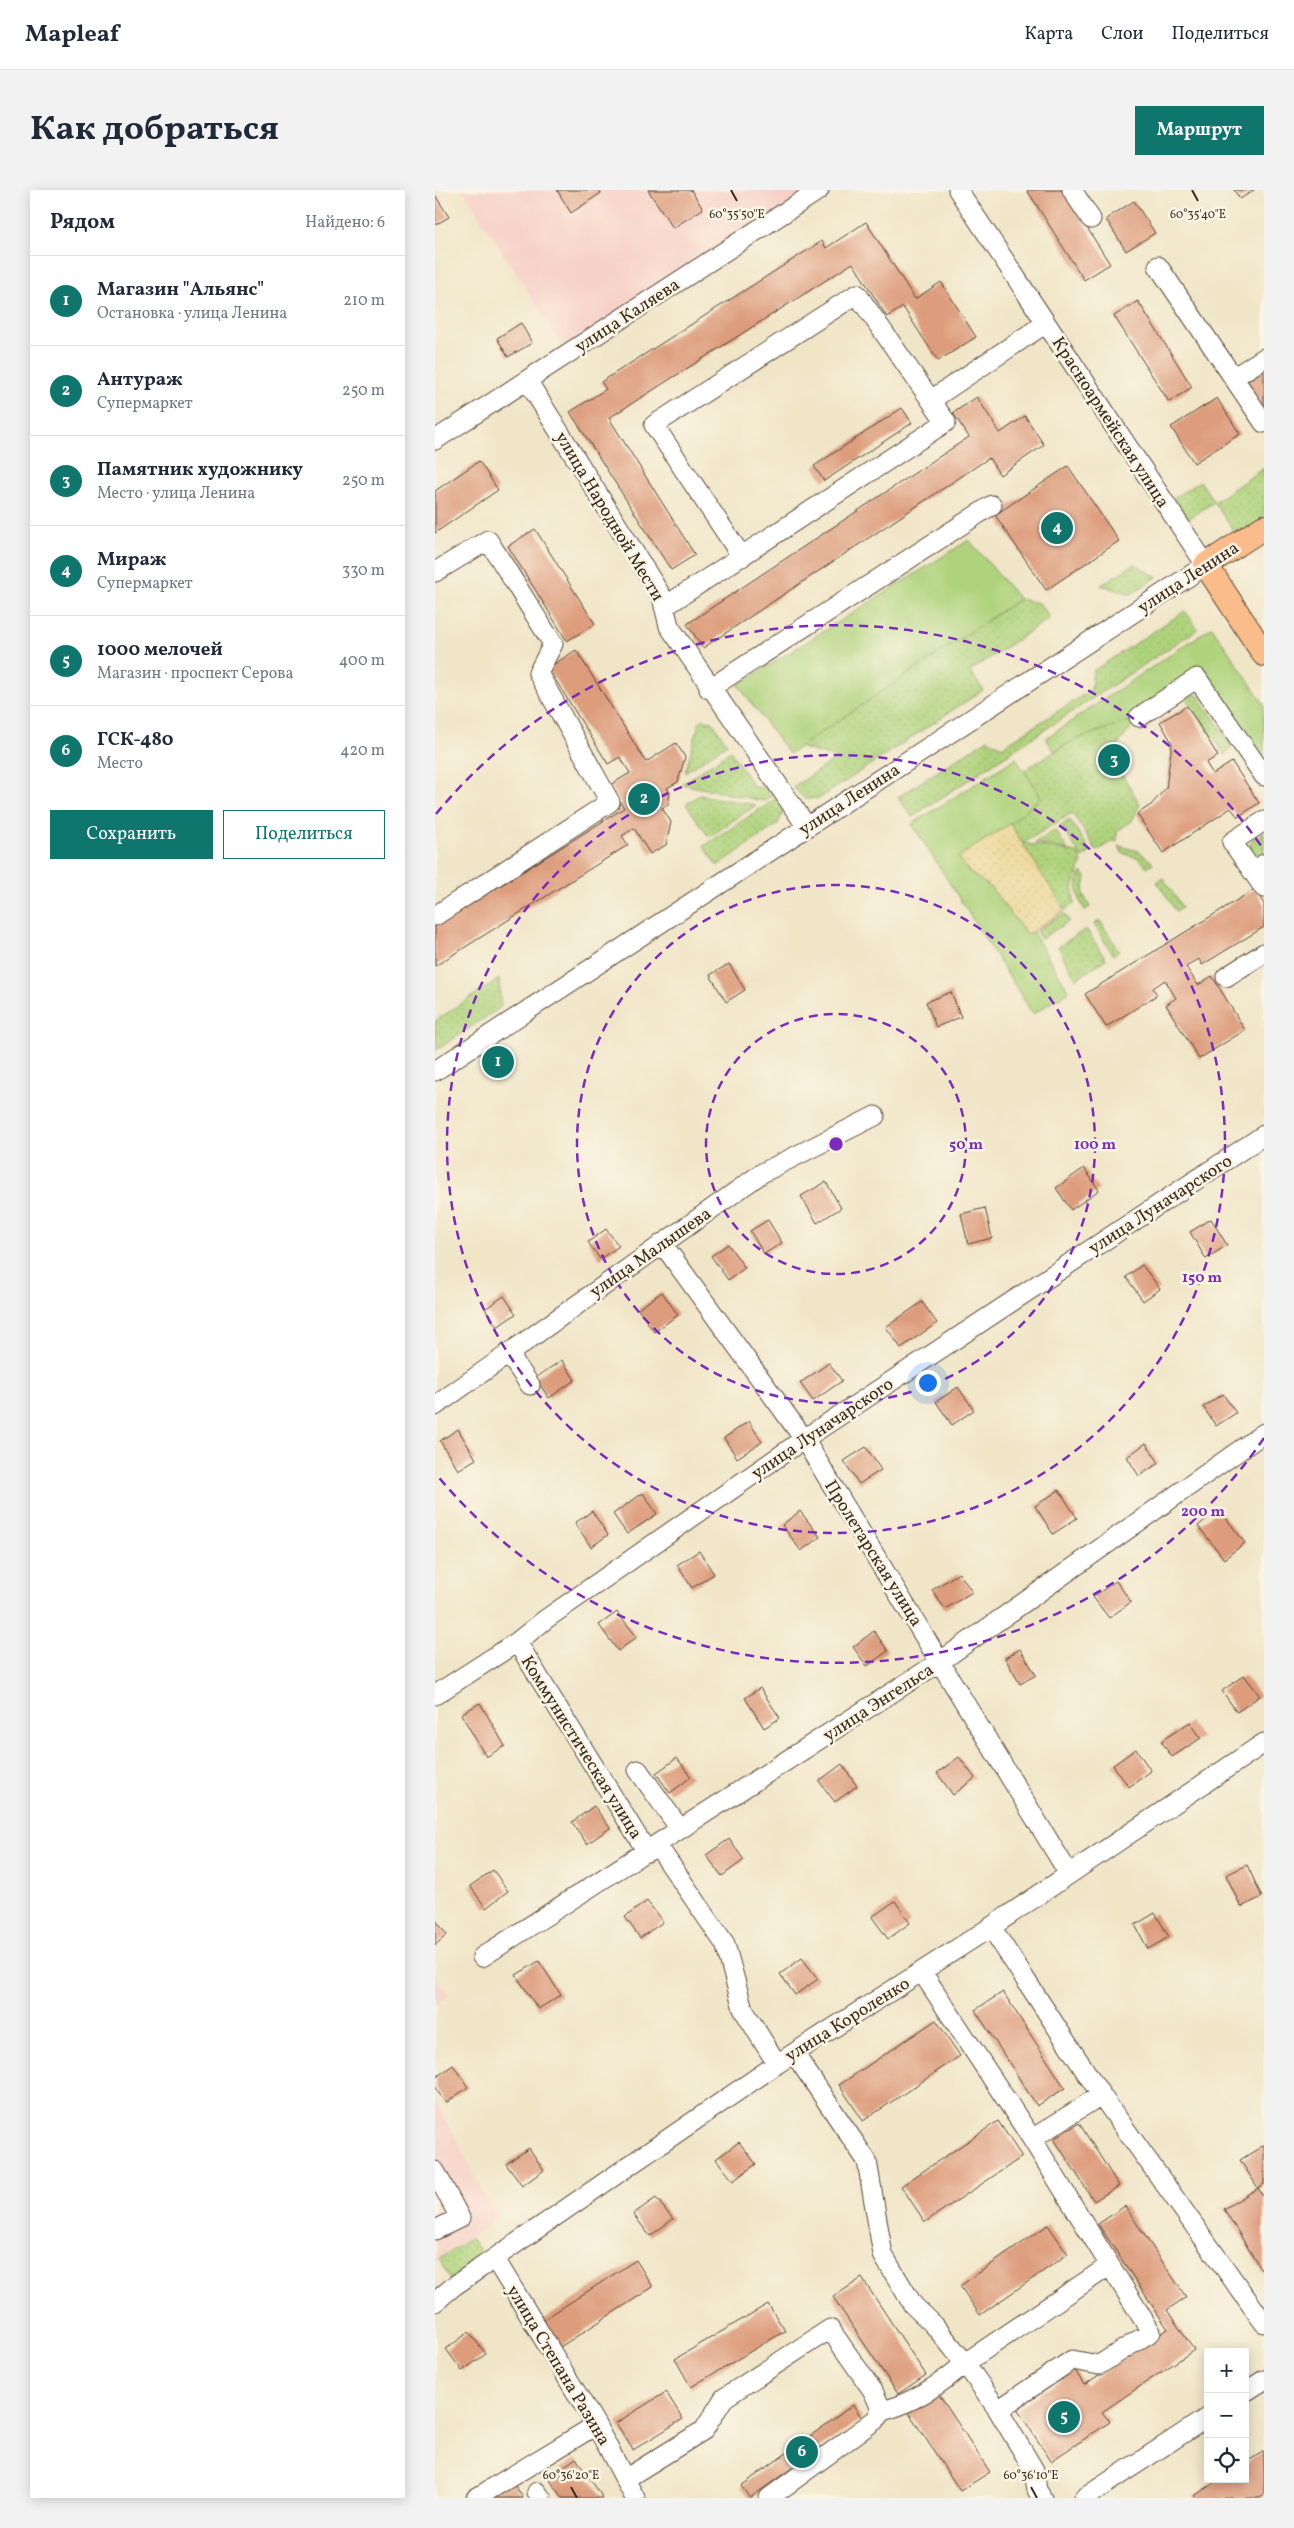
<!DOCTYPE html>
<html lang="ru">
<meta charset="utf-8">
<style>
:root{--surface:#fff;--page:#f2f2f3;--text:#1f2937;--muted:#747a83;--line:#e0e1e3;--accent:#0f766e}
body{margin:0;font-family:Vollkorn,serif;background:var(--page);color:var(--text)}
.controls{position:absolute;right:15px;bottom:15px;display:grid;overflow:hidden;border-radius:0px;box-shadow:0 2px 12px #0003}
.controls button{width:45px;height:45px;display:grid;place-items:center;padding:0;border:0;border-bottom:1px solid var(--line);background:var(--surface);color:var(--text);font:25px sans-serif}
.you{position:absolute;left:492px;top:1192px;width:18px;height:18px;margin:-12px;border:4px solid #fff;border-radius:50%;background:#1a73e8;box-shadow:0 0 0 8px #1a73e833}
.badge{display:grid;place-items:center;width:32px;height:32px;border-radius:50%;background:var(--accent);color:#fff;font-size:16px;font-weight:700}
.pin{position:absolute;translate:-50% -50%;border:2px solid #fff;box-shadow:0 1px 5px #0006}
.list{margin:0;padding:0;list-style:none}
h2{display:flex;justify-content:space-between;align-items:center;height:65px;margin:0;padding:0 20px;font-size:21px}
h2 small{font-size:16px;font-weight:400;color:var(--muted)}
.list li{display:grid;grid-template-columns:32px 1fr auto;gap:15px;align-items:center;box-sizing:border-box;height:90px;padding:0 20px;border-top:1px solid var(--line)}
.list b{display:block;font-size:19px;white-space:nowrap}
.list p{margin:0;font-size:16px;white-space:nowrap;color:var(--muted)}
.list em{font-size:16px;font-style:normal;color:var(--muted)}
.actions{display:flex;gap:10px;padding:15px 20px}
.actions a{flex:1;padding:11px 0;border:1px solid var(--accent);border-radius:0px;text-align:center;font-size:18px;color:var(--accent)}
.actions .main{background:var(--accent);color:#fff}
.icon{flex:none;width:28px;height:28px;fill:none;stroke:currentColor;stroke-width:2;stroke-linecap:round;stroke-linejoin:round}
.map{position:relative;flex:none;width:829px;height:2308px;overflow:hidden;border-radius:0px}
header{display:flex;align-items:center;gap:30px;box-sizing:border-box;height:70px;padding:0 25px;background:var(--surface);border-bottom:1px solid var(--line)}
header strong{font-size:24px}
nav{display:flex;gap:28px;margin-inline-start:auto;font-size:18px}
.intro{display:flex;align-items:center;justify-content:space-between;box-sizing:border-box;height:120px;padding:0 30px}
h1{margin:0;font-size:35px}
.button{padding:12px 22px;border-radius:0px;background:var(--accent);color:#fff;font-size:18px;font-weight:700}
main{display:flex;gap:30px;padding:0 30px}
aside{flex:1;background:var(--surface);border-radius:0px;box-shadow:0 2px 12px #0003}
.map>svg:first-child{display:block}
.built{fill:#f7d1c7}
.grass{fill:url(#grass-dots);stroke:#757e4d}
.sand{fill:url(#sand-dots);stroke:#94825e}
.park{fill:#afd37c;stroke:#757e4d}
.building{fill:#dd9d7d}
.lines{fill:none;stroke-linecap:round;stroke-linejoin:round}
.minor-casing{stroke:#564637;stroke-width:21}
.major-casing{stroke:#564637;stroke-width:26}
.minor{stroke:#fff;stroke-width:19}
.major{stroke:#f9bc8a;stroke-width:24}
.ticks{fill:none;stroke:#3b2a1e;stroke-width:2}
.ring{fill:none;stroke:#7b2cbf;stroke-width:2.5;stroke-dasharray:9 6}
.labels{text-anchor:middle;stroke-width:5;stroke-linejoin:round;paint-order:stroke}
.street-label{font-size:18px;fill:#3b2a1e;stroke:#fcf5e5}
.ticks-label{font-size:12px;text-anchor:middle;fill:#3b2a1e;stroke:#fcf5e5;stroke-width:5;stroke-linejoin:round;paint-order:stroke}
.centre{fill:#7b2cbf;stroke:#fcf5e5;stroke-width:2.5}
.ring-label{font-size:15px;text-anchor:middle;font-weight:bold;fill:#7b2cbf;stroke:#fcf5e5;stroke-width:5;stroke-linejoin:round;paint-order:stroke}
</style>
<header>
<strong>Mapleaf</strong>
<nav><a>Карта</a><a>Слои</a><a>Поделиться</a></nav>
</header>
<div class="intro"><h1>Как добраться</h1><a class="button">Маршрут</a></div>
<main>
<aside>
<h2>Рядом<small>Найдено: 6</small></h2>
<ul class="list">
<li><span class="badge">1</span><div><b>Магазин &quot;Альянс&quot;</b><p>Остановка · улица Ленина</p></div><em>210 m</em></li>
<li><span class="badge">2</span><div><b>Антураж</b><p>Супермаркет</p></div><em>250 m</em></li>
<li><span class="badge">3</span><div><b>Памятник художнику</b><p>Место · улица Ленина</p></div><em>250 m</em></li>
<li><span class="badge">4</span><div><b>Мираж</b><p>Супермаркет</p></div><em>330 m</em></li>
<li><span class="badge">5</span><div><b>1000 мелочей</b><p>Магазин · проспект Серова</p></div><em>400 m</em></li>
<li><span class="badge">6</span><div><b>ГСК-480</b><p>Место</p></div><em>420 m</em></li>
</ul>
<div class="actions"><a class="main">Сохранить</a><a>Поделиться</a></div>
</aside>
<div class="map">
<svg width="829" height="2308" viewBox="0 0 829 2308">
<defs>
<pattern id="grass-dots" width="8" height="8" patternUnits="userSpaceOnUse" patternTransform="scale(1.25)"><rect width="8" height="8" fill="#afd37c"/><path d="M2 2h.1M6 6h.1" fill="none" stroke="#97b56b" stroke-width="1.8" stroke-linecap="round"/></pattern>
<pattern id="sand-dots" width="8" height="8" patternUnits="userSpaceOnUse" patternTransform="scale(1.25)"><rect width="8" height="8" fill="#eeda9e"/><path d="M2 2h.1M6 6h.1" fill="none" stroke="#cdbb88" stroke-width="1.8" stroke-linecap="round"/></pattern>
</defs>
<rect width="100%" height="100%" fill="#fcf5e5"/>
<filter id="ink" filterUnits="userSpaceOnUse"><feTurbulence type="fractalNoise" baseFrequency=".02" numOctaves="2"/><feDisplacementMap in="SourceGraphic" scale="10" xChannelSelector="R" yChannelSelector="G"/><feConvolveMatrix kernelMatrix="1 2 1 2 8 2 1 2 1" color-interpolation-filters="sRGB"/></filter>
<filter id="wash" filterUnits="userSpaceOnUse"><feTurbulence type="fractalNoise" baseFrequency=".0096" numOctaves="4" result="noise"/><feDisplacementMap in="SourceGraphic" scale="20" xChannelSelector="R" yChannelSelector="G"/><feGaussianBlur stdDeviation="1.12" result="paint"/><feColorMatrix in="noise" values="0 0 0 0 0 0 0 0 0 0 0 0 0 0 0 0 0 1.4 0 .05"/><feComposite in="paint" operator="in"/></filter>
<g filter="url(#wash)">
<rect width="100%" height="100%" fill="#f0e5c7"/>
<path class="built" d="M28,0H384L133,164Z
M0,1785L14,1805L0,1815Z
M0,1910L62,2028L0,2072Z"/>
<path class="grass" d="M829,278V337L806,352L779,312L753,329L739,308L765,291L779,312Z
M699,374L722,387L696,404L666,395Z
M584,409L604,413L615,428L535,481L548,500L385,608L370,609L358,597L402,568L363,557Z
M750,421L763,439L477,627L463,607L553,549L567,557L656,500L658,481Z
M758,505H763L797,556L790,565L751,508Z
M704,527L682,556H673L665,566L669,579L676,583L685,581L705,614L697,631L682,641V651H677L662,661L637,623L588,653L642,663L647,671L638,698L639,714L630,720L575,634L606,607L589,580L639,550Z
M267,530L277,531L292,554L250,582L264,534Z
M295,561L319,597L336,599L340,603L328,611L247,594Z
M348,604L350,616L343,634L282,676L269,656Z
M265,605L321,615L274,647L251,614Z
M635,630L656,662L647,668L626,635Z
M620,640L633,660L600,653Z
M829,642V698L814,655L818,649Z
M684,656L704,661L718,673L712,677L704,668L687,663Z
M647,682L651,687L648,704L655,717L650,720C642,707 639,696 647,682Z
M728,688L747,717L741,721L722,692Z
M629,723L634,731L606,749L601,741Z
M665,731L684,761L678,765L659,734Z
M651,739L671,769L641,789L623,757Z
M64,789L66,817L0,861V831Z
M36,2048L53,2073L19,2096L4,2069Z"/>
<path class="sand" d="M575,634L630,720L592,745L555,697L535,683L522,667Z"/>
<path class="park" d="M534,350L584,409L354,564L303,495Z
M777,437L829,514V586L762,488L704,527L639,550L619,561L611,548Z
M581,568L606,607L575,634L523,667L535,683L555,697L592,745L597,741L634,801L598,824L477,634Z"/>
<g id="blocks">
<path class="building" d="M122,0H164L166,3L136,23Z
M213,0H256L268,19L238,38Z
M592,0H628L675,74L649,90Z
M799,0H819L805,9Z
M0,5L14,27L0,35Z
M699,11L720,43L691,61L671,29Z
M431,32L480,109L506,92L541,147L503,171L468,117L452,127L418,73L174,228L260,365L236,380L135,222L171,199L166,192L387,51L391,58Z
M703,111L757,197L734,212L679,126Z
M86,133L97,153L73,167L62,148Z
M829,180V219L811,192Z
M542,207L565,243L590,226L609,255L565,285L554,268L268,458L252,434L534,247L518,223Z
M782,208L805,244L759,273L736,237Z
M467,218L477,233L389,291L379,276Z
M44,271L63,300L0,343V301Z
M633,276L684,351L611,400L560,325Z
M100,339L160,434L132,451L73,356Z
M141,460L211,572L241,553L250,567L243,592L232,598L235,603L233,615L227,618L236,632L231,655L215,664L199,638L187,646L193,655L0,776V737L189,618L175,595L195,583L185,567L173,574L113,478Z
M752,516L783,566L771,573L778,584L797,572L824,613L803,627L796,618L728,663L702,624L716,615L731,598L737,553L725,532Z
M820,699L829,714V737L767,775L764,769L751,777L763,795L777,786L810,840L764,869L731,815L741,808L730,790L718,798L722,805L671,837L650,804Z
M294,774L310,800L291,812L275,785Z
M516,802L526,827L501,837L491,812Z
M649,978L664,1000L636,1020L621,998Z
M391,992L406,1018L382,1033L366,1006Z
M550,1018L557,1048L533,1054L526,1024Z
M776,1029L792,1055L771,1069L755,1042Z
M333,1030L347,1053L329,1064L315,1041Z
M171,1039L184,1056L165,1069L153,1052Z
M293,1054L310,1078L293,1090L276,1066Z
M707,1075L725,1099L708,1111L691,1087Z
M227,1102L243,1125L219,1142L203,1119Z
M69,1106L81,1124L62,1137L50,1119Z
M487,1112L502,1133L466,1158L451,1137Z
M127,1170L140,1190L114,1208L100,1188Z
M394,1173L407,1191L378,1211L365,1193Z
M523,1197L539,1220L517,1235L501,1212Z
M788,1204L801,1223L781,1236L768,1217Z
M314,1231L327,1252L302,1268L289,1248Z
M23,1239L41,1269L23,1280L5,1251Z
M711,1253L724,1273L704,1286L692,1267Z
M431,1257L446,1280L424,1294L409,1271Z
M624,1300L642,1328L618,1344L600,1316Z
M208,1303L222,1324L192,1344L178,1324Z
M784,1319L810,1353L789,1369L763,1336Z
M157,1321L173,1345L156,1357L140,1333Z
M365,1321L385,1347L366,1361L347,1335Z
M264,1361L279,1384L257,1398L242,1375Z
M524,1383L537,1402L510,1419L497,1400Z
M681,1391L696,1412L674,1428L658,1407Z
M182,1422L202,1447L183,1461L164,1435Z
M439,1441L453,1461L432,1476L418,1457Z
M585,1459L601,1485L585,1494L570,1468Z
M809,1485L825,1506L802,1522L787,1501Z
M325,1498L345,1528L329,1538L310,1508Z
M45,1513L70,1556L51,1567L26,1524Z
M755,1532L766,1548L737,1567L726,1551Z
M701,1559L716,1581L694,1597L678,1575Z
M524,1567L540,1588L518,1605L502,1583Z
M242,1568L256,1587L235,1603L221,1583Z
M407,1574L422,1596L400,1612L384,1591Z
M159,1616L175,1638L152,1654L137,1632Z
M294,1649L309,1670L287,1686L271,1665Z
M812,1675L827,1707L806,1717L791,1685Z
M58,1680L73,1701L51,1718L35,1696Z
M212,1711L228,1732L205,1748L190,1727Z
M460,1711L475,1733L453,1749L437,1727Z
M720,1723L734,1747L713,1759L700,1735Z
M0,1729L12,1745L0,1755Z
M367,1768L383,1789L360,1805L345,1784Z
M104,1771L126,1805L103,1819L81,1785Z
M568,1802L630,1898L602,1916L540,1820Z
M501,1830L525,1866L428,1931L404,1895Z
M18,1875L33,1897L11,1913L0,1898V1888Z
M563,1931L587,1967L490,2032L466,1996Z
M644,1933L684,1996L659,2011L619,1949Z
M304,1952L321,1974L298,1991L281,1969Z
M829,1955V1994L823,1998L829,2008V2084L789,2019L823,1998L805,1970Z
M94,1958L109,1980L87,1996L71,1974Z
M221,2008L238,2029L215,2046L198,2024Z
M690,2016L751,2107L732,2120L759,2160L667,2222L675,2232L616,2271L582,2219L640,2180L649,2195L733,2139L663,2034Z
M613,2035L633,2064L545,2125L525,2096Z
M201,2070L218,2097L125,2157L108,2130Z
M427,2088L491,2185L463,2204L398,2107Z
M333,2114L350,2141L256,2197L240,2169Z
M34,2142L51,2164L27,2181L11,2159Z
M501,2200L555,2282L525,2301L472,2220Z
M231,2202L248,2229L198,2260L181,2233Z
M418,2215L427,2228L315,2308L306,2296Z
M829,2261V2305L825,2308H761L759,2306L785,2289H810V2273Z
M141,2268L168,2308H127L113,2287Z
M73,2285L88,2308H39Z"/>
</g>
</g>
<g filter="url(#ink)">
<use href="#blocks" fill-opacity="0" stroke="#564637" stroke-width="1"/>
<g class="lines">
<defs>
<path id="minor" d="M637,0L656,29
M723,76L829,233
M798,188L829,168
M92,190L227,407L234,436L372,637
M496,210L611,133
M0,250L384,0
M0,382L53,350L118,454L103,483L175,612L0,726
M229,417L511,232L422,104L219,235L307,367
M274,499L557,315
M704,527L762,488L829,586
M829,674L818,682L829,698
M818,682L797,652L829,631
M791,787L829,763
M0,881L771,375L523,0
M227,1053L369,1249L634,1684
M73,1163L95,1195
M0,1216L327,983L440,926
M82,1452L212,1662
M0,1505L82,1452L111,1429L369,1249L829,945
M203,1580L245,1639
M222,1655L290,1754L308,1819L342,1874
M556,1737L666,1905L829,2133
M47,1767L506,1471L829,1243
M487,1782L597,1949L716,2142L664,2175L637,2170L563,2220
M359,1863L432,1971L448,2065L478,2115L499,2135L530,2173L563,2220L599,2280L602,2300L607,2308
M597,1949L666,1905
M0,1981L25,2028L0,2040
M60,2069L161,2235L200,2308
M0,2112L19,2096L342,1874L556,1737L829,1553
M810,2202L829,2190
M447,2221C476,2214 508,2193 530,2173L674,2076
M190,2289L269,2240L289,2208L395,2139L438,2201L447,2221L440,2230L334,2308
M102,2302L106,2308
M41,2308L161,2235
M649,2308L773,2227"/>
<path id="major" d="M829,337L771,375L829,464"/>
</defs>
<use href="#minor" class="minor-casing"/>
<use href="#major" class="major-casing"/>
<use href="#minor" class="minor"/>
<use href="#major" class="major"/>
</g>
</g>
<path class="ticks" d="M296,0L302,11M757,0L763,11M136,2297L142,2308M596,2297L602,2308"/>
<g class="ring">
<circle cx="401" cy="954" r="130"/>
<circle cx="401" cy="954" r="259"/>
<circle cx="401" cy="954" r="389"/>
<path d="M829 1248A519 519 0 0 1 1 1284M1 624A519 519 0 0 1 829 660"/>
</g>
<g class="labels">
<g class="street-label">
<text transform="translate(192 125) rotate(-33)" y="6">улица Каляева</text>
<text transform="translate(676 232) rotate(57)" y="6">Красноармейская улица</text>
<text transform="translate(175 326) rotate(59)" y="6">улица Народной Мести</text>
<text transform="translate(753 387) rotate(-33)" y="6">улица Ленина</text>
<text transform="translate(414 609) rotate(-33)" y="6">улица Ленина</text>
<text transform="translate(725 1014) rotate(-33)" y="6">улица Луначарского</text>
<text transform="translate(215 1062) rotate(-35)" y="6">улица Малышева</text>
<text transform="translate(387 1238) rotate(-34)" y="6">улица Луначарского</text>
<text transform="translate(439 1363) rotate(58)" y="6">Пролетарская улица</text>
<text transform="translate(443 1512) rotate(-33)" y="6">улица Энгельса</text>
<text transform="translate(147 1557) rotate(58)" y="6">Коммунистическая улица</text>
<text transform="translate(412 1829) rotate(-32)" y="6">улица Короленко</text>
<text transform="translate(124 2175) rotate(59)" y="6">улица Степана Разина</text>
</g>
</g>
<g class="ticks-label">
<text x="302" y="28">60°35'50"E</text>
<text x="763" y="28">60°35'40"E</text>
<text x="136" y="2289">60°36'20"E</text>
<text x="596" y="2289">60°36'10"E</text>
</g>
<circle cx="401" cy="954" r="8" class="centre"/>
<g class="ring-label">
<text x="531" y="959">50 m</text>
<text x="660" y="959">100 m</text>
<text x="767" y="1092">150 m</text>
<text x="768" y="1326">200 m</text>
</g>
</svg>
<div class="controls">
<button>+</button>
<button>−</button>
<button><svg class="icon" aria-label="locate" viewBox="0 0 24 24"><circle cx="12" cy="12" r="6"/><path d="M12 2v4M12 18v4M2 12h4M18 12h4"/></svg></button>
</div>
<div class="you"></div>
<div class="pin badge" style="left:63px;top:872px">1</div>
<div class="pin badge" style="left:209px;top:609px">2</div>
<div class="pin badge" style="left:679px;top:570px">3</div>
<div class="pin badge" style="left:622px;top:338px">4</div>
<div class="pin badge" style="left:629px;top:2227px">5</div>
<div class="pin badge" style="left:367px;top:2262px">6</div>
</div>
</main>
